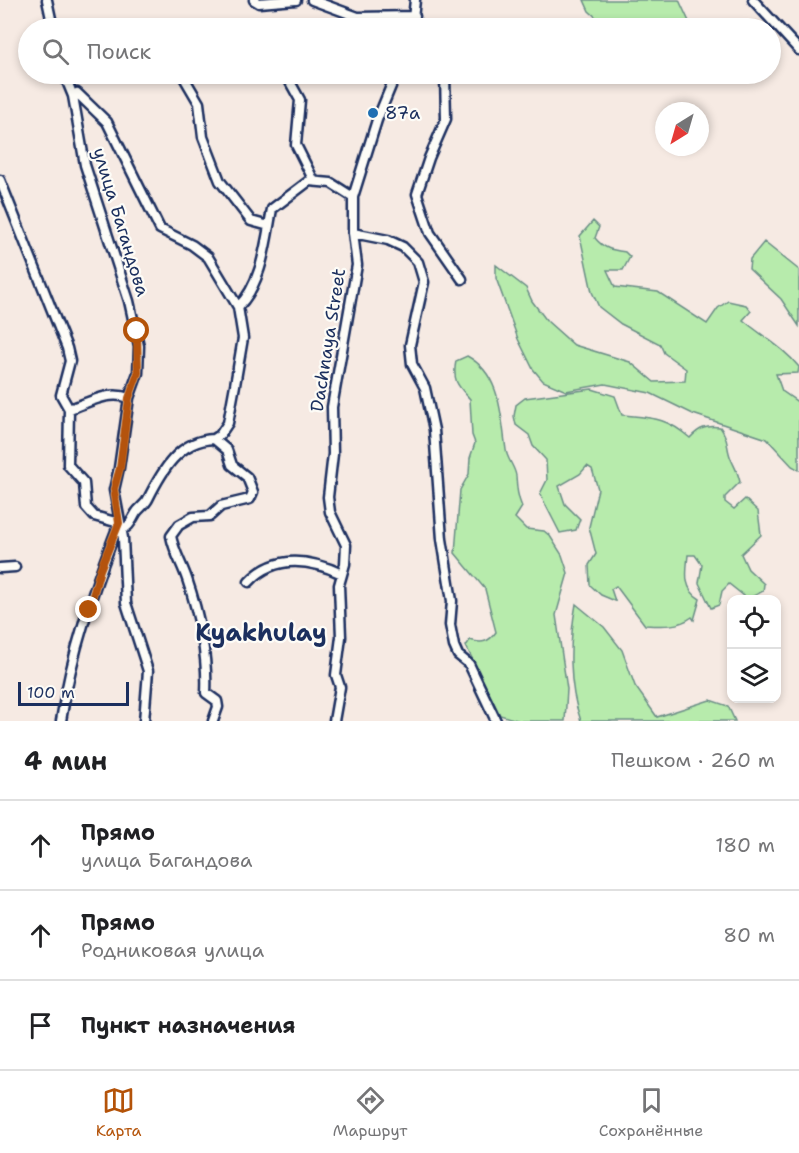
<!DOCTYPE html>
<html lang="ru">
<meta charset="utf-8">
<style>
:root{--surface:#fff;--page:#f2f2f2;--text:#202124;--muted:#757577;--line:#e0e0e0;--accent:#b45309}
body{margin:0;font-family:"Shantell Sans",sans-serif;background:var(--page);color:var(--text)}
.controls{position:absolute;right:18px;bottom:18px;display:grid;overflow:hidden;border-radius:12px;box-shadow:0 3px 9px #0003}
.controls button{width:54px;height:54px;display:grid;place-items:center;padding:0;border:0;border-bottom:2px solid var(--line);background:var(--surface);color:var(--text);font:30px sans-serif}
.compass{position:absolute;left:655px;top:102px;width:54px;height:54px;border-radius:50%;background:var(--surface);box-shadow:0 3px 9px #0003;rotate:217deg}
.scale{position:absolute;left:18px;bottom:15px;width:111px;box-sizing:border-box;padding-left:6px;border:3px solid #1b2f5e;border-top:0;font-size:16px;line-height:21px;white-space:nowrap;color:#1b2f5e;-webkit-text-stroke:4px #fdfcf7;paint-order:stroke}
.stop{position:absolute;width:18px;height:18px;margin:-14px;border:4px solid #b45309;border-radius:50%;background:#fff}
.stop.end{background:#b45309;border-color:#fff;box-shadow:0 2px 6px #0008}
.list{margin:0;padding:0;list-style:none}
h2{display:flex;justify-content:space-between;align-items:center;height:78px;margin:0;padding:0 24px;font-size:26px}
h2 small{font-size:20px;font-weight:400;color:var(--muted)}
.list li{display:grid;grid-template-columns:39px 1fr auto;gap:18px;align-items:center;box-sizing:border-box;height:90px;padding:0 24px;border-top:2px solid var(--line)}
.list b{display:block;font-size:22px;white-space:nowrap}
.list p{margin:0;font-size:20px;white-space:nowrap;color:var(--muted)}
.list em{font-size:20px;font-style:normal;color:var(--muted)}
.icon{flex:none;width:33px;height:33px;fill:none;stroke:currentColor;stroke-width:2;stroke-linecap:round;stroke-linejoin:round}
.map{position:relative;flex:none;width:799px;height:721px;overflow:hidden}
.search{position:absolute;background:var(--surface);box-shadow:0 3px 9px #0003;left:18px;right:18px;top:18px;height:66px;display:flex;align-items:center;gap:15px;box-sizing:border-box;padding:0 21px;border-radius:33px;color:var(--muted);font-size:22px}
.sheet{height:348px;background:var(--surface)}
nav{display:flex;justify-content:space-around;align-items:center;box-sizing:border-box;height:84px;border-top:2px solid var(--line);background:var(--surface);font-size:16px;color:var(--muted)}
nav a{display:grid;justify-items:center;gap:3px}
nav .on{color:var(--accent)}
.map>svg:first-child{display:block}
.green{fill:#b7ebac;stroke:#698d85;stroke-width:1.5}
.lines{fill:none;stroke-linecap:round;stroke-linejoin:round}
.minor-casing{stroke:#1b2f5e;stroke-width:13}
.minor{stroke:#fdfcf7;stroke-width:8}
.route{stroke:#b45309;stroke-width:8}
.poi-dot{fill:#1f6fb2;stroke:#fdfcf7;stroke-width:2}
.labels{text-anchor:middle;stroke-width:4.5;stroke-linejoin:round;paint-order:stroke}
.poi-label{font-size:18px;fill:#1b2f5e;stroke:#fdfcf7;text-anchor:start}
.street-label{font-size:18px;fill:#1b2f5e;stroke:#fdfcf7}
.district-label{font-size:24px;font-weight:bold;fill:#1b2f5e;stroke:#fdfcf7}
</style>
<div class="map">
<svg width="799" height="721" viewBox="0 0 799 721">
<rect width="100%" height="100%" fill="#f6eae3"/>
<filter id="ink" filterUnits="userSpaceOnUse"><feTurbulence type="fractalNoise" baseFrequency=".0167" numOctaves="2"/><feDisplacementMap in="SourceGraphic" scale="12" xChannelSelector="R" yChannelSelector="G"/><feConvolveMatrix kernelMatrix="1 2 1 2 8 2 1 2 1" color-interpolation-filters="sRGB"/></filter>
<g filter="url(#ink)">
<path class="green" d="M584,0H679L692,28H608L589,11Z
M593,221L599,227L595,238C604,249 612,250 625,252L630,257L623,270H607L615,287L658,292L707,324L718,308L728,301L746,305L751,311L743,320C762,336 783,347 799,367L798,373L776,374L782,391L799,403V470L792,466L767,439L693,414L650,393L605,384L566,391L543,381L533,369L518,339L496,278V265L526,288L532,301L547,321L574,345L630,362L654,382L685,381L686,369L664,353L660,344L621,324L599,307L592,292L580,236Z
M764,242L799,270V326L781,299L749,269L750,259Z
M467,356C501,374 501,416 506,450C507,459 515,467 516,476C517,488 517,495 522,507L515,518L526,529L544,531L550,536L562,555L568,573L556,615L567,689L565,721H520L500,715L466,646L470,640C482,644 489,642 496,632L485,589L455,553L460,490L469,474L470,458L475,443L472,435L470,399C458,386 452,381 456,361Z
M592,389L615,396L622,415C653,418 666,417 690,438C699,428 707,425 720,427C729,438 726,448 731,459C735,468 738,472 740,482L725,497V502L734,509L745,499L758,511L761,535L741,554L748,569L764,584L763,591L748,599L729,584L722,591L719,605L711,608L699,583L702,565L695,555H688C686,573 683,589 700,599L694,620L692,617C679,627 662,626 645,625L616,586L611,589L615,601L601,595L590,585L589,565L596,554L589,527L598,489L592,469L587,466L580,474L559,486L565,504L580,519L576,530L560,533L540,494L547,480L546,460L533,446L529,435L516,425L514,416L516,405L525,398Z
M576,604L604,627L622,650L635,686L657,717L710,700L728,706L735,721H581C568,685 569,641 576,604Z"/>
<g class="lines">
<defs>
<path id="minor" d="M47,0L53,28
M254,0L259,3L296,0
M312,0L358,17L415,16
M753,0L799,50
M412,28L415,0
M64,74L73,96L85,165L129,301L139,346L138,373L129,398L119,468L114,490L123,538L126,603L148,671L144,721
M182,74L199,103L203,137L220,181L251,221L269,226
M445,74L446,119L429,158L417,194L430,233L462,279
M290,82L300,100L296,145L314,181
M73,96L77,93L107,122L160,229L192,245L208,257L238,307L243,338L235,385L228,423L220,435L214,439L227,450L232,465L247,477L253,492L250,499L221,506L210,516L193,517L179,525L171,536C174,552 182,564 187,579C199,614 208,657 206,693L217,701L218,707L213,721
M0,180L67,348L70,361L61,395L69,409
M353,233L388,240L403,247L418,262L424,282L410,345L412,364L425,388L434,430L442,539L452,601L450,625L454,646L458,655L469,664L496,721
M238,307C262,284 266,241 272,209L309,181L331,183L353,197
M69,409L68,465L84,483L86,507L94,516L119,523
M69,409C89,403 108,390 129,398
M121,530C130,527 131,521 136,513C139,508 145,505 148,499C162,471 179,440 214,439
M0,568L15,567
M249,582C275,554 310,559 342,574
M61,721C71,653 94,587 119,523
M334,721L340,687L336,675L341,637L339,585L345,564L346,545L330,512L328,497L333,454L332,407L357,265L353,233V197L377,120L396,74"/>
</defs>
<use href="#minor" class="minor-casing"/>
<use href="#minor" class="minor"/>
</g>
</g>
<g class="lines" filter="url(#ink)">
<path class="route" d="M89,610L100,570L119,523L114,489L120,468L129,398L138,373L137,331"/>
</g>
<circle class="poi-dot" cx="373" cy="113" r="6"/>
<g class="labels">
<g class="poi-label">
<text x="385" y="119">87а</text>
</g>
<g class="street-label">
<text transform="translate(121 222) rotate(73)" y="6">улица Багандова</text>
<text transform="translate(328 340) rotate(-81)" y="6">Dachnaya Street</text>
</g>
<g class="district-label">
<text x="261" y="641">Kyakhulay</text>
</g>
</g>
</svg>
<div class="controls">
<button><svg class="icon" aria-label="locate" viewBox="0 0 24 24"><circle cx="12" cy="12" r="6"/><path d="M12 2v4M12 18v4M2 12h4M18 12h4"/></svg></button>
<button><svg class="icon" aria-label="layers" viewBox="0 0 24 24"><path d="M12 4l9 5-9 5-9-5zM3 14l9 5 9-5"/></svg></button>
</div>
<svg class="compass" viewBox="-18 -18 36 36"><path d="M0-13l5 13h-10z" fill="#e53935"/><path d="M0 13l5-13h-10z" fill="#757577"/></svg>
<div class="scale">100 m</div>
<div class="stop" style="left:137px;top:331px"></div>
<div class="stop end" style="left:89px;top:610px"></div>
<div class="search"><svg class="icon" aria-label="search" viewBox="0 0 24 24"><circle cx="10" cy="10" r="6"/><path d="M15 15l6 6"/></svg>Поиск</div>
</div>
<section class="sheet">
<h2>4 мин<small>Пешком · 260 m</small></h2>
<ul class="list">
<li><svg class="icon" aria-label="ahead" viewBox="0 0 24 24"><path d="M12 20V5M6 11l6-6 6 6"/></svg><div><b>Прямо</b><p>улица Багандова</p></div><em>180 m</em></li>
<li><svg class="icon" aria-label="ahead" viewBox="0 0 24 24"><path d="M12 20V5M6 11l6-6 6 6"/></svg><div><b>Прямо</b><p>Родниковая улица</p></div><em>80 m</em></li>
<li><svg class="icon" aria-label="arrive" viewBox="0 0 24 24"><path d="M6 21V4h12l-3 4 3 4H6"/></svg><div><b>Пункт назначения</b></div></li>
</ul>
</section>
<nav>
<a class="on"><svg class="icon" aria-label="map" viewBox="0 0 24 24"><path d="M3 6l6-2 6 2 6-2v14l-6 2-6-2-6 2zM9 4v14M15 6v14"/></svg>Карта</a>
<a><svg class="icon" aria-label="directions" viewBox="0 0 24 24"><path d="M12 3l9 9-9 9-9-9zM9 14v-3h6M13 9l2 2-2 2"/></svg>Маршрут</a>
<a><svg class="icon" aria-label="saved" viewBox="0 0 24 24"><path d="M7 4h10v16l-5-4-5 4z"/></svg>Сохранённые</a>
</nav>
